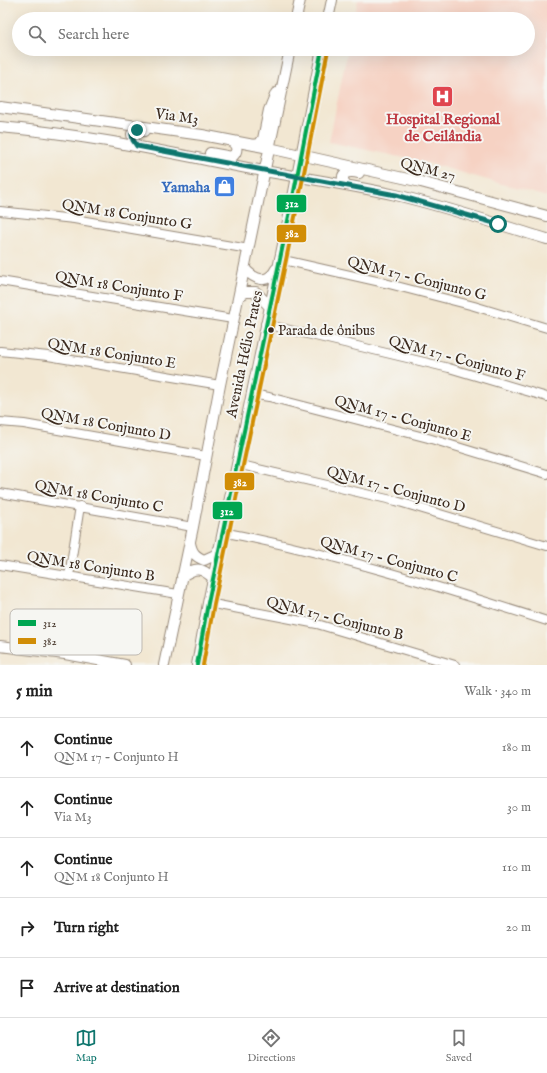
<!DOCTYPE html>
<meta charset="utf-8">
<style>
:root{--surface:#fff;--page:#f6f6f6;--text:#222;--muted:#767676;--line:#e0e0e0;--accent:#0f766e}
body{margin:0;font-family:"IM FELL English",serif;background:var(--page);color:var(--text)}
.stop{position:absolute;width:12px;height:12px;margin:-9px;border:3px solid #0f766e;border-radius:50%;background:#fff}
.stop.end{background:#0f766e;border-color:#fff;box-shadow:0 1px 4px #0008}
.list{margin:0;padding:0;list-style:none}
h2{display:flex;justify-content:space-between;align-items:center;height:52px;margin:0;padding:0 16px;font-size:17px}
h2 small{font-size:13px;font-weight:400;color:var(--muted)}
.list li{display:grid;grid-template-columns:26px 1fr auto;gap:12px;align-items:center;box-sizing:border-box;height:60px;padding:0 16px;border-top:1px solid var(--line)}
.list b{display:block;font-size:15px;white-space:nowrap}
.list p{margin:0;font-size:13px;white-space:nowrap;color:var(--muted)}
.list em{font-size:13px;font-style:normal;color:var(--muted)}
.icon{flex:none;width:22px;height:22px;fill:none;stroke:currentColor;stroke-width:2;stroke-linecap:round;stroke-linejoin:round}
.map{position:relative;flex:none;width:547px;height:665px;overflow:hidden}
.search{position:absolute;background:var(--surface);box-shadow:0 4px 16px #0002;left:12px;right:12px;top:12px;height:44px;display:flex;align-items:center;gap:10px;box-sizing:border-box;padding:0 14px;border-radius:22px;color:var(--muted);font-size:15px}
.sheet{height:352px;background:var(--surface)}
nav{display:flex;justify-content:space-around;align-items:center;box-sizing:border-box;height:56px;border-top:1px solid var(--line);background:var(--surface);font-size:11px;color:var(--muted)}
nav a{display:grid;justify-items:center;gap:2px}
nav .on{color:var(--accent)}
.map>svg:first-child{display:block}
.built{fill:#f6d2c3}
.lines{fill:none;stroke-linecap:round;stroke-linejoin:round}
.minor-casing{stroke:#968878;stroke-width:10}
.major-casing{stroke:#968878;stroke-width:12}
.minor{stroke:#fff;stroke-width:8}
.major{stroke:#fff;stroke-width:10}
.bus-1-casing{stroke:#f6f6f2;stroke-width:7}
.bus-2-casing{stroke:#f6f6f2;stroke-width:7}
.bus-1{stroke:#00a651;stroke-width:4}
.bus-2{stroke:#d18d06;stroke-width:4}
.route{stroke:#0f766e;stroke-width:5}
.bus-dot{fill:#3b2a1e;stroke:#f6f6f2;stroke-width:1.5}
.labels{text-anchor:middle;stroke-width:4;stroke-linejoin:round;paint-order:stroke}
.bus-label{font-size:14px;fill:#3b2a1e;stroke:#f6f6f2;text-anchor:start}
.street-label{font-size:15px;fill:#3b2a1e;stroke:#f6f6f2}
.health-label{font-size:15px;font-weight:bold;fill:#be3a42;stroke:#f6f6f2}
.shop-label{font-size:15px;font-weight:bold;fill:#366cbe;stroke:#f6f6f2;text-anchor:end}
.key{fill:#f6f6f2;stroke:#beb9b2;stroke-width:1}
.key-label{font-size:11px;fill:#3b2a1e}
.line-badge{stroke:#f6f6f2;stroke-width:1.5}
.badge-label{font-size:11px;text-anchor:middle;font-weight:bold;fill:#fff}
</style>
<div class="map">
<svg width="547" height="665" viewBox="0 0 547 665">
<rect width="100%" height="100%" fill="#f6f6f2"/>
<filter id="ink" filterUnits="userSpaceOnUse"><feTurbulence type="fractalNoise" baseFrequency=".025" numOctaves="2"/><feDisplacementMap in="SourceGraphic" scale="8" xChannelSelector="R" yChannelSelector="G"/><feConvolveMatrix kernelMatrix="1 2 1 2 8 2 1 2 1" color-interpolation-filters="sRGB"/></filter>
<filter id="wash" filterUnits="userSpaceOnUse"><feTurbulence type="fractalNoise" baseFrequency=".012" numOctaves="4" result="noise"/><feDisplacementMap in="SourceGraphic" scale="16" xChannelSelector="R" yChannelSelector="G"/><feGaussianBlur stdDeviation="0.9" result="paint"/><feColorMatrix in="noise" values="0 0 0 0 0 0 0 0 0 0 0 0 0 0 0 0 0 1.4 0 .05"/><feComposite in="paint" operator="in"/></filter>
<g filter="url(#wash)">
<rect width="100%" height="100%" fill="#f2e7d2"/>
<path class="built" d="M358,0H547V197L428,163L329,142L348,49H528V19H354Z"/>
</g>
<g filter="url(#ink)">
<g class="lines">
<defs>
<path id="minor" d="M0,211L74,219L249,249
M279,259L385,283L474,306L547,328
M0,281L233,319
M265,324L449,368L547,397
M0,351L48,356L220,385
M251,394L269,397L428,438L547,474
M0,422L24,424L206,456
M237,464L396,501L547,546
M0,493L193,527
M222,532C333,553 440,587 547,621
M0,565L178,594
M69,576L80,506
M208,603L317,624L455,665"/>
<path id="major" d="M296,19L300,0
M328,19L332,0
M0,107L202,135L269,148L421,182L547,216
M0,127C84,134 165,152 247,168C297,177 347,184 396,195C447,207 497,224 547,239
M253,145L259,144L263,139L269,110L276,93
M137,146L133,139L132,134L137,130L144,131
M210,153L232,157C239,151 237,145 231,141
M346,185C337,172 349,171 359,173
M245,269C255,280 268,285 276,269
M239,296L246,292H256L269,306
M190,543C192,553 195,556 204,560L215,555L218,550
M182,576C196,567 201,567 213,578
M0,646L65,654L125,665
M164,665L193,527L220,385L290,49
M197,665L208,603L294,192L322,49"/>
</defs>
<use href="#minor" class="minor-casing"/>
<use href="#major" class="major-casing"/>
<use href="#minor" class="minor"/>
<use href="#major" class="major"/>
<defs>
<path id="bus-1" d="M197,665L208,603L294,192L322,49"/>
<path id="bus-2" d="M203,665L214,604L300,193L328,50"/>
</defs>
<use href="#bus-1" class="bus-1-casing"/>
<use href="#bus-2" class="bus-2-casing"/>
<use href="#bus-1" class="bus-1"/>
<use href="#bus-2" class="bus-2"/>
</g>
</g>
<g class="lines" filter="url(#ink)">
<path class="route" d="M137,130L132,134L133,140L137,146L396,195L498,224"/>
</g>
<defs>
<symbol id="hospital-square" viewBox="-11 -11 22 22"><rect x="-9" y="-9" width="18" height="18" rx="4" fill="#e0444e" stroke="#f6f6f2"/><path d="M-5-5h3v3.5h4V-5h3V5h-3V1.5h-4V5h-3Z" fill="#fff"/></symbol>
<symbol id="shop-square" viewBox="-11 -11 22 22"><rect x="-9" y="-9" width="18" height="18" rx="4" fill="#3f7fe0" stroke="#f6f6f2"/><path d="M-5-2.5h2.3a2.7 3.5 0 0 1 5.4 0H5L5.5 6h-11ZM-1.5-2.5h3a1.5 2.3 0 0 0-3 0Z" fill="#fff"/></symbol>
</defs>
<g fill-rule="evenodd">
<use href="#hospital-square" x="430" y="84" width="25" height="25"/>
<use href="#shop-square" x="212" y="174" width="25" height="25"/>
</g>
<circle class="bus-dot" cx="271" cy="330" r="3.5"/>
<g class="labels">
<g class="bus-label">
<text x="278" y="335">Parada de ônibus</text>
</g>
<g class="street-label">
<text transform="translate(177 116) rotate(8)" y="5">Via M3</text>
<text transform="translate(428 169) rotate(14)" y="5">QNM 27</text>
<text transform="translate(127 214) rotate(9)" y="5">QNM 18 Conjunto G</text>
<text transform="translate(417 278) rotate(14)" y="5">QNM 17 - Conjunto G</text>
<text transform="translate(119 286) rotate(9)" y="5">QNM 18 Conjunto F</text>
<text transform="translate(112 353) rotate(9)" y="5">QNM 18 Conjunto E</text>
<text transform="translate(244 354) rotate(-78)" y="5">Avenida Hélio Prates</text>
<text transform="translate(457 358) rotate(15)" y="5">QNM 17 - Conjunto F</text>
<text transform="translate(403 418) rotate(15)" y="5">QNM 17 - Conjunto E</text>
<text transform="translate(106 424) rotate(10)" y="5">QNM 18 Conjunto D</text>
<text transform="translate(396 489) rotate(15)" y="5">QNM 17 - Conjunto D</text>
<text transform="translate(99 496) rotate(10)" y="5">QNM 18 Conjunto C</text>
<text transform="translate(389 559) rotate(15)" y="5">QNM 17 - Conjunto C</text>
<text transform="translate(91 566) rotate(9)" y="5">QNM 18 Conjunto B</text>
<text transform="translate(335 618) rotate(14)" y="5">QNM 17 - Conjunto B</text>
</g>
<g class="health-label">
<text x="443" y="124">Hospital Regional<tspan x="443" dy="17">de Ceilândia</tspan></text>
</g>
<g class="shop-label">
<text x="210" y="192">Yamaha</text>
</g>
</g>
<rect x="10" y="609" width="132" height="46" rx="6" class="key"/>
<rect x="18" y="620" width="18" height="6" fill="#00a651"/>
<rect x="18" y="638" width="18" height="6" fill="#d18d06"/>
<g class="key-label">
<text x="43" y="627">312</text>
<text x="43" y="645">382</text>
</g>
<g class="line-badge">
<rect x="276" y="194" width="31" height="19" rx="4" fill="#00a651"/>
<rect x="276" y="224" width="31" height="19" rx="4" fill="#d18d06"/>
<rect x="224" y="472" width="31" height="19" rx="4" fill="#d18d06"/>
<rect x="212" y="501" width="31" height="19" rx="4" fill="#00a651"/>
</g>
<g class="badge-label">
<text x="292" y="207">312</text>
<text x="292" y="237">382</text>
<text x="240" y="486">382</text>
<text x="227" y="515">312</text>
</g>
</svg>
<div class="stop" style="left:498px;top:224px"></div>
<div class="stop end" style="left:137px;top:130px"></div>
<div class="search"><svg class="icon" aria-label="search" viewBox="0 0 24 24"><circle cx="10" cy="10" r="6"/><path d="M15 15l6 6"/></svg>Search here</div>
</div>
<section class="sheet">
<h2>5 min<small>Walk · 340 m</small></h2>
<ul class="list">
<li><svg class="icon" aria-label="ahead" viewBox="0 0 24 24"><path d="M12 20V5M6 11l6-6 6 6"/></svg><div><b>Continue</b><p>QNM 17 - Conjunto H</p></div><em>180 m</em></li>
<li><svg class="icon" aria-label="ahead" viewBox="0 0 24 24"><path d="M12 20V5M6 11l6-6 6 6"/></svg><div><b>Continue</b><p>Via M3</p></div><em>30 m</em></li>
<li><svg class="icon" aria-label="ahead" viewBox="0 0 24 24"><path d="M12 20V5M6 11l6-6 6 6"/></svg><div><b>Continue</b><p>QNM 18 Conjunto H</p></div><em>110 m</em></li>
<li><svg class="icon" aria-label="right" viewBox="0 0 24 24"><path d="M7 20v-9h11M14 6l5 5-5 5"/></svg><div><b>Turn right</b></div><em>20 m</em></li>
<li><svg class="icon" aria-label="arrive" viewBox="0 0 24 24"><path d="M6 21V4h12l-3 4 3 4H6"/></svg><div><b>Arrive at destination</b></div></li>
</ul>
</section>
<nav>
<a class="on"><svg class="icon" aria-label="map" viewBox="0 0 24 24"><path d="M3 6l6-2 6 2 6-2v14l-6 2-6-2-6 2zM9 4v14M15 6v14"/></svg>Map</a>
<a><svg class="icon" aria-label="directions" viewBox="0 0 24 24"><path d="M12 3l9 9-9 9-9-9zM9 14v-3h6M13 9l2 2-2 2"/></svg>Directions</a>
<a><svg class="icon" aria-label="saved" viewBox="0 0 24 24"><path d="M7 4h10v16l-5-4-5 4z"/></svg>Saved</a>
</nav>
